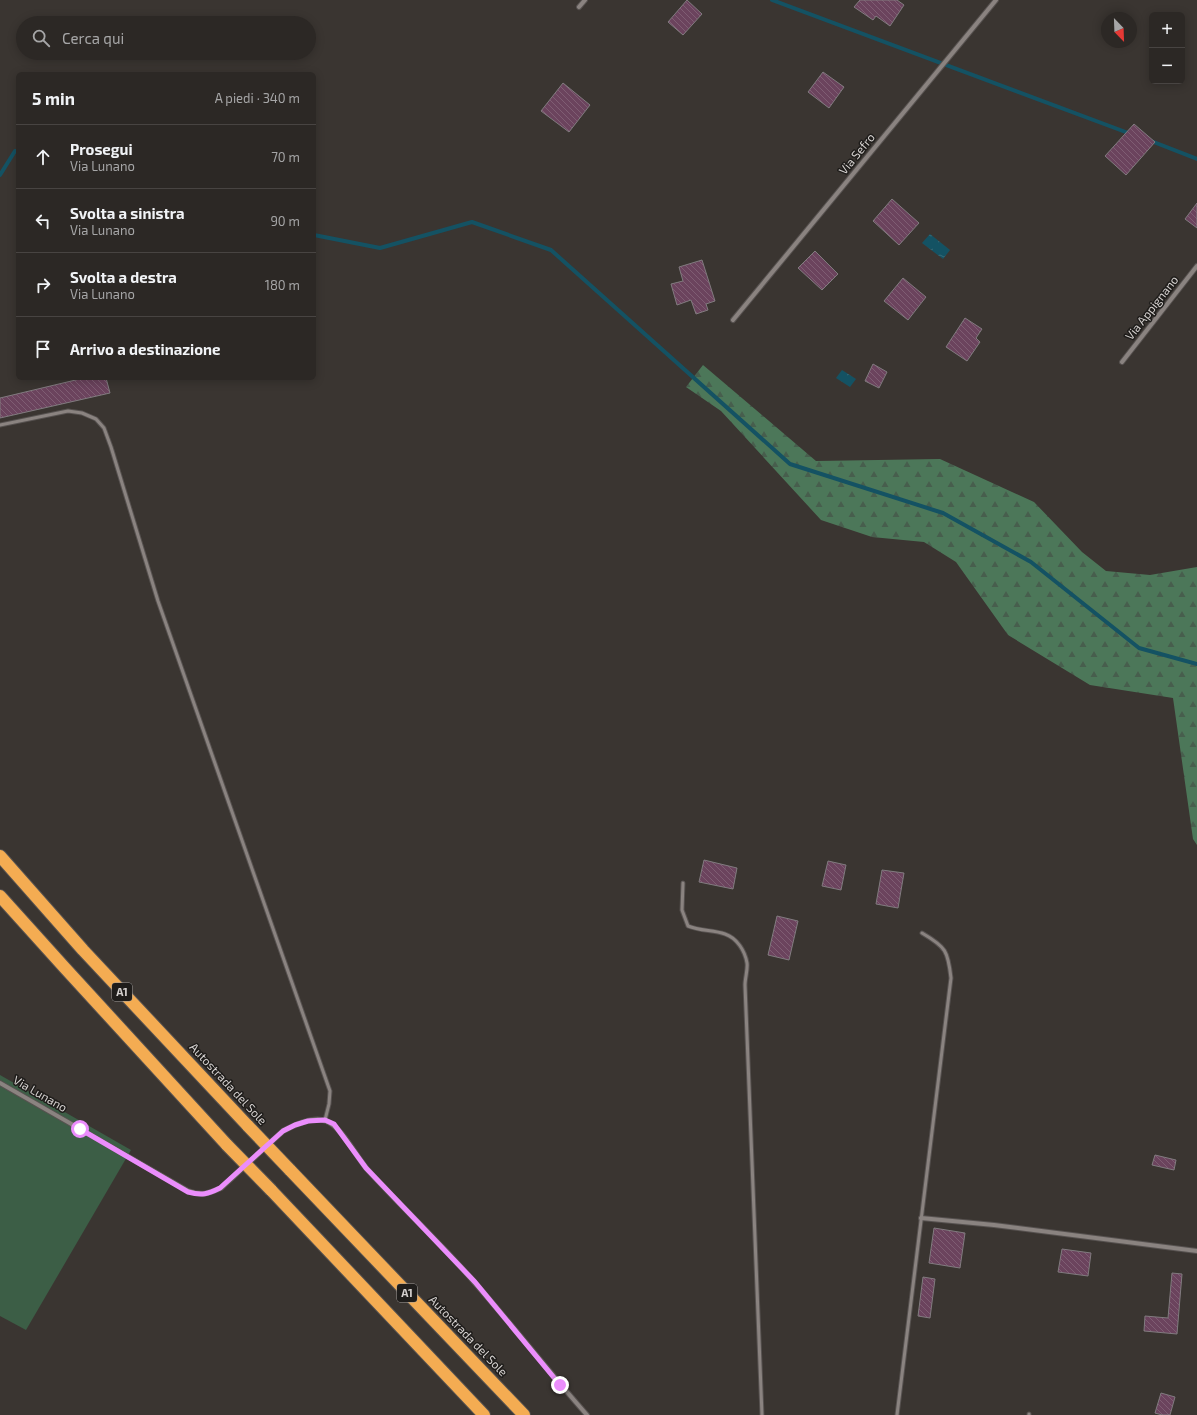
<!DOCTYPE html>
<html lang="it">
<meta charset="utf-8">
<style>
:root{--surface:#2c2825;--page:#34302d;--text:#f1f3f6;--muted:#a6a6a7;--line:#484442}
body{margin:0;font-family:"Exo 2",sans-serif;background:var(--page);color:var(--text)}
.controls{position:absolute;right:12px;top:12px;display:grid;overflow:hidden;border-radius:6px;box-shadow:0 2px 10px #0003}
.controls button{width:36px;height:36px;display:grid;place-items:center;padding:0;border:0;border-bottom:1px solid var(--line);background:var(--surface);color:var(--text);font:20px sans-serif}
.compass{position:absolute;left:1101px;top:12px;width:36px;height:36px;border-radius:50%;background:var(--surface);box-shadow:0 2px 10px #0003;rotate:157deg}
.stop{position:absolute;width:12px;height:12px;margin:-9px;border:3px solid #eb8dfc;border-radius:50%;background:#fff}
.stop.end{background:#eb8dfc;border-color:#fff;box-shadow:0 1px 4px #0008}
.list{margin:0;padding:0;list-style:none}
h2{display:flex;justify-content:space-between;align-items:center;height:52px;margin:0;padding:0 16px;font-size:17px}
h2 small{font-size:13px;font-weight:400;color:var(--muted)}
.list li{display:grid;grid-template-columns:26px 1fr auto;gap:12px;align-items:center;box-sizing:border-box;height:64px;padding:0 16px;border-top:1px solid var(--line)}
.list b{display:block;font-size:15px;white-space:nowrap}
.list p{margin:0;font-size:13px;white-space:nowrap;color:var(--muted)}
.list em{font-size:13px;font-style:normal;color:var(--muted)}
.icon{flex:none;width:22px;height:22px;fill:none;stroke:currentColor;stroke-width:2;stroke-linecap:round;stroke-linejoin:round}
.map{position:relative;flex:none;width:1197px;height:1415px;overflow:hidden}
.search{position:absolute;background:var(--surface);box-shadow:0 2px 10px #0003;left:16px;top:16px;width:300px;height:44px;display:flex;align-items:center;gap:10px;box-sizing:border-box;padding:0 14px;border-radius:22px;color:var(--muted);font-size:15px}
.panel{position:absolute;background:var(--surface);box-shadow:0 2px 10px #0003;left:16px;top:72px;width:300px;height:308px;border-radius:6px}
.map>svg:first-child{display:block}
.grass{fill:#3c5e46}
.forest{fill:url(#forest-firs)}
.water{fill:url(#water-ripples)}
.lines{fill:none;stroke-linecap:round;stroke-linejoin:round}
.stream{stroke:#145263;stroke-width:4}
.building{fill:url(#building-back-hatch);stroke:#817b7f}
.lane-casing{stroke:#575250;stroke-width:5}
.street-casing{stroke:#575250;stroke-width:6}
.highway-casing{stroke:#575250;stroke-width:14}
.lane{stroke:#8a8380;stroke-width:3}
.street{stroke:#8a8380;stroke-width:4}
.highway{stroke:#f4ac52;stroke-width:12}
.highway-bridge-casing{stroke:#575250;stroke-width:14;stroke-linecap:butt}
.highway-bridge{stroke:#f4ac52;stroke-width:12}
.route{stroke:#eb8dfc;stroke-width:5}
.labels{text-anchor:middle;stroke-width:3;stroke-linejoin:round;paint-order:stroke}
.shield{fill:#1f1d1b;stroke:#9e9b99;stroke-width:1}
.shield-label{font-size:11px;font-weight:bold;fill:#d5d1cf}
.street-label{font-size:12px;fill:#d5d1cf;stroke:#1f1d1b}
</style>
<div class="map">
<svg width="1197" height="1415" viewBox="0 0 1197 1415">
<defs>
<pattern id="forest-firs" width="22" height="20" patternUnits="userSpaceOnUse"><rect width="22" height="20" fill="#4c7759"/><path d="M5 1l3.5 6h-7zM16 11l3.5 6h-7z" fill="#475e4d"/></pattern>
<pattern id="water-ripples" width="26" height="14" patternUnits="userSpaceOnUse"><rect width="26" height="14" fill="#145263"/><path d="M2 4q2-2 4 0t4 0M15 11q2-2 4 0t4 0" fill="none" stroke="#356a78"/></pattern>
<pattern id="building-back-hatch" width="6" height="6" patternUnits="userSpaceOnUse"><rect width="6" height="6" fill="#6b435d"/><path d="M-1 5l2 2M0 0l6 6M5-1l2 2" fill="none" stroke="#7f5d73"/></pattern>
</defs>
<rect width="100%" height="100%" fill="#3a3531"/>
<path class="grass" d="M0,1075L131,1150L26,1330L0,1316Z"/>
<path class="forest" d="M703,365L816,461L940,459L1034,502L1082,552L1106,571L1150,575L1197,567V845L1193,839L1173,698L1090,685L1008,635L956,562L924,542L872,537L821,520L721,411L686,387Z"/>
<path class="water" d="M930,234L950,250L943,259L922,243Z
M842,370L856,379L850,387L836,378Z"/>
<g class="lines">
<path class="stream" d="M772,0L1131,134
M1151,141L1197,159
M0,175L15,151H18
M314,235L380,248L472,222L551,250L790,464L943,513L1031,562L1139,648L1197,664"/>
</g>
<path class="building" d="M687,0L702,14L683,35L668,22Z
M860,0H897L904,5L890,26L876,16L873,20L854,7Z
M823,72L844,87L829,108L808,92Z
M563,83L590,105L569,132L541,111Z
M1134,124L1155,142L1126,175L1105,156Z
M892,199L919,223L899,245L873,221Z
M1197,203V228L1185,219Z
M815,251L838,274L822,290L798,268Z
M702,260L715,301L706,304L708,310L696,314L691,300L677,305L671,284L683,281L679,267Z
M903,278L926,297L908,320L884,301Z
M965,318L982,329L976,338L980,342L967,361L946,347Z
M873,364L887,372L879,388L865,381Z
M84,378H106L110,393L0,418V398Z
M704,860L737,868L733,889L699,882Z
M828,861L846,865L841,890L822,886Z
M882,870L904,873L898,908L876,904Z
M777,916L798,921L789,960L768,955Z
M1155,1155L1176,1160L1174,1170L1152,1165Z
M934,1228L965,1233L960,1268L929,1263Z
M1062,1249L1091,1253L1088,1276L1058,1272Z
M1172,1273L1182,1274L1177,1334L1144,1331L1145,1316L1168,1318Z
M923,1277L935,1279L930,1318L918,1316Z
M1161,1393L1175,1397L1170,1415H1162L1155,1413Z"/>
<g class="lines">
<defs>
<path id="lane" d="M0,425L68,411L82,413L96,419L104,428L111,447L158,601L330,1091L329,1104L325,1120
M683,883L682,910L688,926C700,931 713,930 725,934C737,938 745,951 747,963C748,969 745,978 745,985L762,1415
M897,1415L951,978C948,951 946,947 922,933
M1029,1415V1414"/>
<path id="street" d="M579,7L585,0
M733,320L996,0
M1122,362L1197,266
M0,1083L188,1191C202,1196 207,1194 221,1188L283,1131C294,1125 314,1116 326,1121C341,1126 356,1156 367,1169C402,1208 441,1243 475,1283C513,1326 549,1372 587,1415
M921,1218L994,1225L1197,1251"/>
<path id="highway" d="M0,856L83,950L248,1126
M0,896L64,967L227,1145
M290,1170L524,1415
M271,1190L484,1415"/>
</defs>
<use href="#lane" class="lane-casing"/>
<use href="#street" class="street-casing"/>
<use href="#highway" class="highway-casing"/>
<use href="#lane" class="lane"/>
<use href="#street" class="street"/>
<use href="#highway" class="highway"/>
<defs>
<path id="highway-bridge" d="M248,1126L290,1170
M227,1145L271,1190"/>
</defs>
<use href="#highway-bridge" class="highway-bridge-casing"/>
<use href="#highway-bridge" class="highway-bridge"/>
</g>
<g class="lines">
<path class="route" d="M80,1129L188,1192C202,1196 208,1194 220,1188L283,1131L295,1125L308,1121L325,1120L334,1124L366,1168L475,1282L560,1385"/>
</g>
<g class="labels">
<g class="shield">
<rect x="112" y="983" width="20" height="18" rx="3"/>
<rect x="397" y="1284" width="20" height="18" rx="3"/>
</g>
<g class="shield-label">
<text x="122" y="996">A1</text>
<text x="407" y="1297">A1</text>
</g>
<g class="street-label">
<text transform="translate(857 154) rotate(-51)" y="4">Via Sefro</text>
<text transform="translate(1152 308) rotate(-52)" y="4">Via Appignano</text>
<text transform="translate(228 1084) rotate(47)" y="4">Autostrada del Sole</text>
<text transform="translate(40 1094) rotate(30)" y="4">Via Lunano</text>
<text transform="translate(468 1336) rotate(46)" y="4">Autostrada del Sole</text>
</g>
</g>
</svg>
<div class="controls">
<button>+</button>
<button>−</button>
</div>
<svg class="compass" viewBox="-18 -18 36 36"><path d="M0-13l5 13h-10z" fill="#e53935"/><path d="M0 13l5-13h-10z" fill="#a6a6a7"/></svg>
<div class="stop" style="left:80px;top:1129px"></div>
<div class="stop end" style="left:560px;top:1385px"></div>
<div class="search"><svg class="icon" aria-label="search" viewBox="0 0 24 24"><circle cx="10" cy="10" r="6"/><path d="M15 15l6 6"/></svg>Cerca qui</div>
<section class="panel">
<h2>5 min<small>A piedi · 340 m</small></h2>
<ul class="list">
<li><svg class="icon" aria-label="ahead" viewBox="0 0 24 24"><path d="M12 20V5M6 11l6-6 6 6"/></svg><div><b>Prosegui</b><p>Via Lunano</p></div><em>70 m</em></li>
<li><svg class="icon" aria-label="left" viewBox="0 0 24 24"><path d="M17 20v-9H6M10 6l-5 5 5 5"/></svg><div><b>Svolta a sinistra</b><p>Via Lunano</p></div><em>90 m</em></li>
<li><svg class="icon" aria-label="right" viewBox="0 0 24 24"><path d="M7 20v-9h11M14 6l5 5-5 5"/></svg><div><b>Svolta a destra</b><p>Via Lunano</p></div><em>180 m</em></li>
<li><svg class="icon" aria-label="arrive" viewBox="0 0 24 24"><path d="M6 21V4h12l-3 4 3 4H6"/></svg><div><b>Arrivo a destinazione</b></div></li>
</ul>
</section>
</div>
